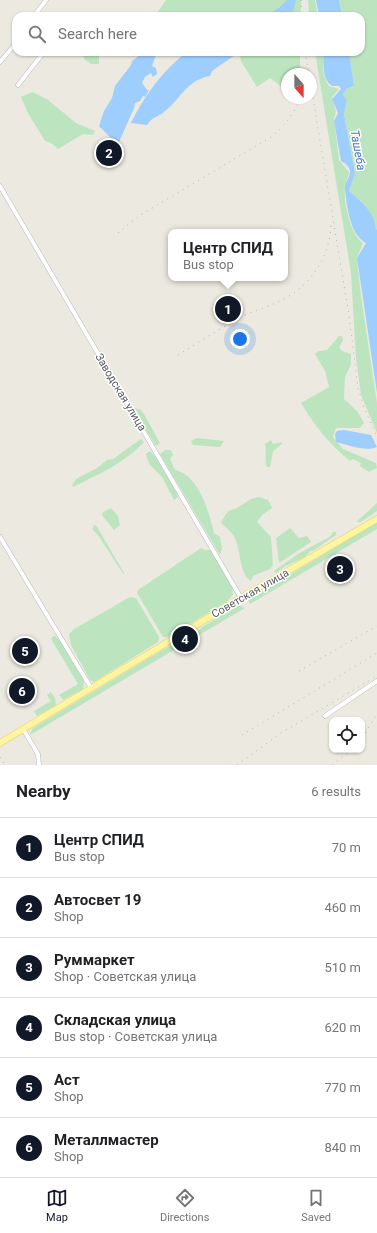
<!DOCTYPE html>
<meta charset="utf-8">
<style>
:root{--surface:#fff;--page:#f2f2f2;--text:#202124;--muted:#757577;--line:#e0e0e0;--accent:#111827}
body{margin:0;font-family:Roboto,sans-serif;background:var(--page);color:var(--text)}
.controls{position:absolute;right:12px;bottom:12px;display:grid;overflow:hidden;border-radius:8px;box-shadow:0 1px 3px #0004}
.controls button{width:36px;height:36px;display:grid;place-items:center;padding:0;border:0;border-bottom:1px solid var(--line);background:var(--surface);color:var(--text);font:20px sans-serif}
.compass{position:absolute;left:281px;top:68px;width:36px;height:36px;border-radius:50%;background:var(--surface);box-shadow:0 1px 3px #0004;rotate:159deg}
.you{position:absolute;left:240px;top:339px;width:14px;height:14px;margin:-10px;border:3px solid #fff;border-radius:50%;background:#1a73e8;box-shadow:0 0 0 6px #1a73e833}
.badge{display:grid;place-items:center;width:26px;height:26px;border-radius:50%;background:var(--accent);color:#fff;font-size:13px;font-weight:700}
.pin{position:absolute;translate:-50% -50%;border:2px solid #fff;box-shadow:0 1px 4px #0006}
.popup{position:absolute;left:168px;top:229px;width:120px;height:52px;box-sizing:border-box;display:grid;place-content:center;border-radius:8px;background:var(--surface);filter:drop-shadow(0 1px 3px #0005);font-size:13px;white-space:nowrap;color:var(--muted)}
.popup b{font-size:15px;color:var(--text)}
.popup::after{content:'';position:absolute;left:50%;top:100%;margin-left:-8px;border:8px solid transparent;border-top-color:var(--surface)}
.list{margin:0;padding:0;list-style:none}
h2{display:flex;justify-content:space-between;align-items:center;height:52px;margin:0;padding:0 16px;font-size:17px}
h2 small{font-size:13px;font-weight:400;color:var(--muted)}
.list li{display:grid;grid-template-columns:26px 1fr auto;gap:12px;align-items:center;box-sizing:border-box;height:60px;padding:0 16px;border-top:1px solid var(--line)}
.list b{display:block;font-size:15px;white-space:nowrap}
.list p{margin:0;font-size:13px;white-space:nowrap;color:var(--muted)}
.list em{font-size:13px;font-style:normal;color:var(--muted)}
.icon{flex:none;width:22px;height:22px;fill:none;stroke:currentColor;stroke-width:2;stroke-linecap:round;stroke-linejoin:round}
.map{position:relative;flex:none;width:377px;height:765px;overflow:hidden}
.search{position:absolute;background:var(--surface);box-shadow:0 1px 3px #0004;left:12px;right:12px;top:12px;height:44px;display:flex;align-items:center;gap:10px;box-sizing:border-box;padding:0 14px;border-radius:12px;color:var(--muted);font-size:15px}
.sheet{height:412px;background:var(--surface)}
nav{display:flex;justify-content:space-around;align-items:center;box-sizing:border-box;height:56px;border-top:1px solid var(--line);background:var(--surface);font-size:11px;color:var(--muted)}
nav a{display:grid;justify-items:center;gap:2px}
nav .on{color:var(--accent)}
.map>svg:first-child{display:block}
.green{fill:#bce4bf}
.water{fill:#9ecefe}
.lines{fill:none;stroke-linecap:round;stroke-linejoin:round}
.street-casing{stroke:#b6b8bd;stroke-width:5}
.primary-casing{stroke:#efce56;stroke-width:7}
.street{stroke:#fff;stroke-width:4}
.primary{stroke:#fef5a3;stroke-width:6}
.rail{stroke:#b3b4b4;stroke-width:1;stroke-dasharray:1 5;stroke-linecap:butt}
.labels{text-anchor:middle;stroke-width:3;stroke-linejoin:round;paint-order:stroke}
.street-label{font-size:11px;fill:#595c61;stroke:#fff}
.water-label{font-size:12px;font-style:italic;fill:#4277c0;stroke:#fff}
</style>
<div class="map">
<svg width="377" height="765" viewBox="0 0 377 765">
<rect width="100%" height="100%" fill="#eceae0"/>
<path class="green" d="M166,0H301V16H155Z
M308,0H315L318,16H309Z
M339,0H377V230L361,201L349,191L355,174L344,114L347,100L343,95L346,89L354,86L349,52H361V16H342Z
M83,52H99V64H91L84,59Z
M239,52H300V74H287V94L282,87L270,78L257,87L241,61Z
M315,52H323C323,64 322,76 329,86L339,89L332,97L336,112L334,118L339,160L349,172C348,177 346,182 345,188C343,202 351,235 363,243L357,258L361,296L377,403V433L361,395L356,358L351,273Z
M33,92L48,100L76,123L95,131L93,135L83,134L58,149L51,143L45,141L28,113L21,97Z
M339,336H342L343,340L339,347L342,351L351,354V364L345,377L344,399L357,411L364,423L360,428H336L333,437L343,449L376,463L377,468L369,472L360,466L361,463L353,459L350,461C329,444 315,426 301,403L329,387L325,371L315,354L319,351L327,350Z
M132,407L141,410L144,414L160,443L156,446Z
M197,438L224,441L220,447L193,445L191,441Z
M141,439L144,442C125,463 97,475 73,487L72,485L76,479L97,468L107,460L113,459Z
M271,440L273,444L282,442V444L273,451L270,467H267C264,461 267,451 265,444Z
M165,450H171L173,455L170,459L175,470C199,475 209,512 214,533L220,537L222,548L220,555L160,454Z
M150,451L156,457L176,492L178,497L174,500L162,477L149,464L146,454Z
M259,497L268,500L272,508L262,515L257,522L271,537L273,565L270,569L253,576L251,581C241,575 241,559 238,548C237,544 235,537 232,533C228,529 224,527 221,522L228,511L237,508L251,499Z
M377,503V511L361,522H356Z
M111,508L118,516L120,525L114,530L102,515L103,512Z
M377,522V529L250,604L248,600Z
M96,525L124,573V575L98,535L93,530V526Z
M290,528L299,538L307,536L311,542L279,563L276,538Z
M333,532H336V535L313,551H310C303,562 287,562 278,572L275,573L274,571L298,554L331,536Z
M201,548L205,550H210L232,586L233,594L227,602L167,637H163L137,593L138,590Z
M130,597L136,598L159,637L158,642L94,682L90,680L71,645L69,634L74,629Z
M239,605L245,608L30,735L32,729L38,725L164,649L176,643L190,639L202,627Z
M54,635L61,642L84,681L83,689L63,700L59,695L78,684L51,639Z
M50,691L55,698L56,705L37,716L34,711L51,701L47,695L50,693Z"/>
<path class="water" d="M287,0H296L292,16H265L279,8Z
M316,0H339L342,16H319Z
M141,52H157L152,66L156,68L157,74L153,77L151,73L145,77L142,83L147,90H149L145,97L143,96L140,101L135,103L134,108L119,142L114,141L99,126L104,111L112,98L115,86L131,65L132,61L141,54Z
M187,52H234L235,55L212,71L210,76C185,81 182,98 164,112C156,118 153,116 147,125L131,123C144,96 163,70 187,52Z
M323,52H349L354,86L346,89L343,95L347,100L344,114L355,174L349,191C359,199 367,206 373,218C375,222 374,226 377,230V393L357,258L366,243C350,235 347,207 345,190C344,179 359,171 341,161L334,121L338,113L332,99L341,89L339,86H332C322,79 324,64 323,52Z
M344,430L371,435L377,447C366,452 348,445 336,442L335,434L337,431Z"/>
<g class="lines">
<defs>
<path id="street" d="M34,16L46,0
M0,62L16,43
M18,85L44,52
M0,186L241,598
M0,537L91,688
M325,716L377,681
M23,729L38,754L39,765"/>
<path id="primary" d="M0,743L241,598L377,519"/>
</defs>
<use href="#street" class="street-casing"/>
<use href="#primary" class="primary-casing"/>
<use href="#street" class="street"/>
<use href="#primary" class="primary"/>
<path class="rail" d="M301,0L302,16
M305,52L309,74
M311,86L349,315L358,388L364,407L377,437
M118,233L139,216L271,137C285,126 294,114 300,98
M178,355C199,342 221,328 243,316C255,310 268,307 280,301C310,287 329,259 331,226
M299,671L377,626
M242,735L377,653
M362,738L377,714
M0,757L5,765
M237,765L281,733L377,676
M332,765L352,750"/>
</g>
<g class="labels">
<g class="street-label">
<text transform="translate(121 392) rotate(59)" y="4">Заводская улица</text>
<text transform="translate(250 593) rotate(-30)" y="4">Советская улица</text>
</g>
<g class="water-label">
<text transform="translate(358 150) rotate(80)" y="4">Ташеба</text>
</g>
</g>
</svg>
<div class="controls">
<button><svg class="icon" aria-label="locate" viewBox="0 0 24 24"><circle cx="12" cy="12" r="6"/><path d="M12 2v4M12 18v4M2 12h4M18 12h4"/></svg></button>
</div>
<svg class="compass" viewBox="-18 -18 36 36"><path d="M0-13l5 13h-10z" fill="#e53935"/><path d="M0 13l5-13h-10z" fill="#757577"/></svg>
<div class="you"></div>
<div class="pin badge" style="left:228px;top:309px">1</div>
<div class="popup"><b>Центр СПИД</b>Bus stop</div>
<div class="pin badge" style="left:109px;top:153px">2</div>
<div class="pin badge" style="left:340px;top:569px">3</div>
<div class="pin badge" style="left:185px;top:639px">4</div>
<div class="pin badge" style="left:25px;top:651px">5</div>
<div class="pin badge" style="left:22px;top:691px">6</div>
<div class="search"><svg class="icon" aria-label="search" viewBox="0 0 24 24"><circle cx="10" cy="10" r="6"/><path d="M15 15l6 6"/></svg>Search here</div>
</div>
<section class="sheet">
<h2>Nearby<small>6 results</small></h2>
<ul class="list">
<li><span class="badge">1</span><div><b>Центр СПИД</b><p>Bus stop</p></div><em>70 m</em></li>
<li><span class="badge">2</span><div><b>Автосвет 19</b><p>Shop</p></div><em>460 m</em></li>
<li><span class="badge">3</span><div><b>Руммаркет</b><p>Shop · Советская улица</p></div><em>510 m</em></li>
<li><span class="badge">4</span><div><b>Складская улица</b><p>Bus stop · Советская улица</p></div><em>620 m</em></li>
<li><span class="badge">5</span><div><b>Аст</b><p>Shop</p></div><em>770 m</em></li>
<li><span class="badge">6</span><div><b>Металлмастер</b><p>Shop</p></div><em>840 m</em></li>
</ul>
</section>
<nav>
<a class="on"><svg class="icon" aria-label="map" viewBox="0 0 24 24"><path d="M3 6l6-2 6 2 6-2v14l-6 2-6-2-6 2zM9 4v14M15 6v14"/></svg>Map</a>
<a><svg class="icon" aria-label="directions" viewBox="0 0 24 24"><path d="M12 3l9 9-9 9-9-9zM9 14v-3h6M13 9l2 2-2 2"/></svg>Directions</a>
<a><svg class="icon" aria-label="saved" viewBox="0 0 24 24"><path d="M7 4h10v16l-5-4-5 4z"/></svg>Saved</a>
</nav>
